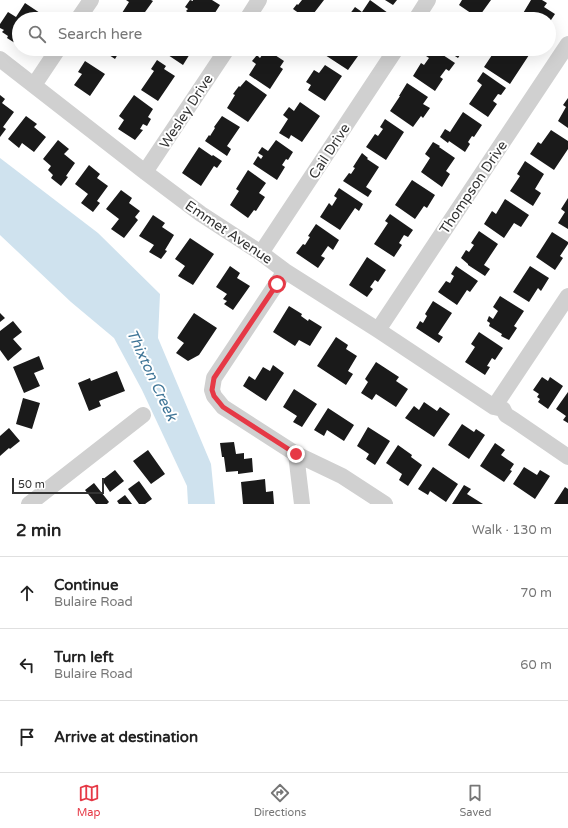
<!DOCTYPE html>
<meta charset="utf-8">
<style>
:root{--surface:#fff;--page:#f6f6f6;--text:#222;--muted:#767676;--line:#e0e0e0;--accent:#e63946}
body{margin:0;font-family:"Varela Round",sans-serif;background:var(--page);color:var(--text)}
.scale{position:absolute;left:12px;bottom:10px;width:92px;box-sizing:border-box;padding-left:4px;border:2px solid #333;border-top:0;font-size:11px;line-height:14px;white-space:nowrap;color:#333;-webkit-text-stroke:3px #fff;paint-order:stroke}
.stop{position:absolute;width:12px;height:12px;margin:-9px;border:3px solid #e63946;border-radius:50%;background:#fff}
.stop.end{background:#e63946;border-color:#fff;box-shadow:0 1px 4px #0008}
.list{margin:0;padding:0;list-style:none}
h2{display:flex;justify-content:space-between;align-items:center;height:52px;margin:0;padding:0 16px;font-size:17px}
h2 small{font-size:13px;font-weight:400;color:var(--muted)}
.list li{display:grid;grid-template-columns:26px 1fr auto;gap:12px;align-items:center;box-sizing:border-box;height:72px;padding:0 16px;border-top:1px solid var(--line)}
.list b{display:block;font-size:15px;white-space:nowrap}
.list p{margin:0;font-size:13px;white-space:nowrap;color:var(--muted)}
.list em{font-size:13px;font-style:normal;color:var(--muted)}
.icon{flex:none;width:22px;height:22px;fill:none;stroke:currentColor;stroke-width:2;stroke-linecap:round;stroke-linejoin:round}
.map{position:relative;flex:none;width:568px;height:504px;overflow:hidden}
.search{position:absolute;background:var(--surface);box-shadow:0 4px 16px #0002;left:12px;right:12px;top:12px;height:44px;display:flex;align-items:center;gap:10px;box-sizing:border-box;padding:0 14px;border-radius:22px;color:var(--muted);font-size:15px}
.sheet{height:268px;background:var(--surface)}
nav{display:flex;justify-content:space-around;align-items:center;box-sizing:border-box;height:56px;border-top:1px solid var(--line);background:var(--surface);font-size:11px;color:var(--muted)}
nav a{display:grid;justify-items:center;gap:2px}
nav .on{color:var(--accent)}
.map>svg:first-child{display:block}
.water{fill:#cfe2ee}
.building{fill:#1a1a1a}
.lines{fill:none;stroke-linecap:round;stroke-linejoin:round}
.minor{stroke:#d0d0d0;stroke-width:16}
.route{stroke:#e63946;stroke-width:5}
.labels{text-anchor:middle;stroke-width:4;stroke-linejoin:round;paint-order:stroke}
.street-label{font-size:14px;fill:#333;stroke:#fff}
.water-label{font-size:15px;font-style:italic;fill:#3f7597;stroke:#fff}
</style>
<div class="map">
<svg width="568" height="504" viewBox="0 0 568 504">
<rect width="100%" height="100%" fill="#fff"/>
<path class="water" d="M0,158L98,233L160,294L158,338L211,464L215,504H188L187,486L142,390L114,338L71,302L0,235Z"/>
<path class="building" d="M126,0H151L153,1L140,19H131L122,13L129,2Z
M190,0L193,1V0H212L220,5L211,19H187L190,14L186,11L188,9L185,7Z
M302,0H324L314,13L319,17L318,19H307L293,9L297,4L298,5Z
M370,0L388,13L384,19L382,17L381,19H355L349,15L355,7L362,12Z
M385,0H397L393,5Z
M462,0H491L478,18L459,5Z
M531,0H542L547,3L544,7L555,14L549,23V19H515L519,13L522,15Z
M25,3L46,17L45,19H19V43L18,45L7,38L8,36L2,32L4,30L0,28V24L8,12L16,17Z
M455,14L462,19H451Z
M100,49H121L115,59Z
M168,49H193L183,65L165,53Z
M266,49L284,61L280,67L283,69L270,89L249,75L256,64L252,61L257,55L260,58Z
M282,49H292L289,54Z
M329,49H335L338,51L339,49H363L348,70L325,55Z
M431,49H434L455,63L449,71L446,69L440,77L443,79L435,91L413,76L421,63L424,65L429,58L426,56Z
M444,49H464L458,58Z
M496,49H498L506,54L507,52L503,49H520L529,55L510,84L484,67Z
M157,60L166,66L164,69L175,76L158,101L141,90L154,71L151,69Z
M85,61L105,74L90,96L74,85L82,74L78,72Z
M325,65L342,76L325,101L308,90L311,85L306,82L314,70L319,73Z
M483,72L506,88L501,95L498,94L493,101L497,104L488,117L469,104L482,85L477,81Z
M246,80L267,95L248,122L227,108L235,95L233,94L239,86L240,87Z
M407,83L428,97L423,104L430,108L423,118L421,116L413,127L390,111L400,96H399Z
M0,95L5,99L2,103L14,112L3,127L6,129L0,137Z
M134,95L153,109L148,117L151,119L147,126L143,124L140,129L143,130L135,140L118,129L124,120L119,116Z
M568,98V128L558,121L566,107L563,105Z
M300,102L320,116L302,142L291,135L289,139L279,133L288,119L283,115L289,107L294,111Z
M463,112L482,125L474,137L472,136L468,142L470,144L465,152L449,141L448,143L440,137L445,129L450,132Z
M26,116L37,124L34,127L46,137L34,152L22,143L19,148L8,139Z
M222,116L240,127L227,146L231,149L227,156L205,141L209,135L210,136L215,128L214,127Z
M385,119L404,132L386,160L366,147L375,134L378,136L383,129L380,127Z
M551,130L568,141V149L554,170L530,154L538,142L541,144Z
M58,140L69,149L64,154L75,163L66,176L68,177L61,186L51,178L53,175L48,170L51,166L43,159Z
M276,140L293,152L288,160L286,159L282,165L285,167L277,180L253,164L258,156L261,159L263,156L258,153L262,147L268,151Z
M433,142L440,146L439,147L455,158L446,171L450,174L442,187L421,172L430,158L425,154Z
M199,147L212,156L213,155L222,161L217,168L214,166L201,186L182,173Z
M362,153L368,158L367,159L379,167L366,187L372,191L368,197L343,181L349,173L351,174L355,168L353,167Z
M525,161L544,174L535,189L541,193L533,206L510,191L520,176L517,174Z
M89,165L100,174L97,178L108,186L97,201L100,203L93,212L81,203L88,194L75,184Z
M248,170L266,183L259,193L265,197L256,211L254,210L248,218L230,205L239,191L236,189Z
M412,180L435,195L427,208L424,206L415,219L395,205Z
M339,188L363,204L359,211L355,208L340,230L320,217L329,203L332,206L337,198L334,196Z
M121,190L132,198L129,203L140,211L135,217L138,220L124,238L111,229L119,219L106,209Z
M568,198V229L558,223L565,212L561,209Z
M505,199L529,215L521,227L514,223L504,238L484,224L492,211L496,214Z
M390,214L413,230L408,237L404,235L399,243L402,245L394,257L374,244L388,223L385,221Z
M153,215L165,223L162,227L174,235L165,250L167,251L161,259L149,252L154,245L139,236Z
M316,224L339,240L333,250L328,246L321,256L325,258L318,268L296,253L303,244L305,245L310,237L308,236Z
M479,231L498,244L484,265L490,269L485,276L468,265V264L461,258L466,250L469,252L474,245L471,243Z
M552,232L568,242V244L560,256L563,258L555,270L536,257Z
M190,238L214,254L193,285L178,276L185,266L175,259Z
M367,257L386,270L378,282L375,280L370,287L373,289L367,297L349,285Z
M230,266L240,273L237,278L250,286L233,310L224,304L227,301L223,299L227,294L216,287Z
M456,266L478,281L470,292L467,290L457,305L438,292L446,281L450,283L454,276L451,274Z
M530,266L549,278L541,291L538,288L529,302L513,292Z
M500,296L524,311L514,326L517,328L509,340L501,336L502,334L489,326L490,323L487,321L489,316L493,319L498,311L493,307Z
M433,301L452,313L438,334L443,337L439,343L416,328L420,321L423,323L427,316L425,314Z
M289,306L302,314L301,316L308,321L309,319L322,327L310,346L299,340L295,346L273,332Z
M0,313L5,318L0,322Z
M194,313L217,328L199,355L188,361L176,353L184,343L177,338Z
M13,321L22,332L13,339L22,349L8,361L0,350V331Z
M479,332L503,348L495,360L492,358L487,366L490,367L485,375L465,362L475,347L471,344Z
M336,337L348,345L346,349L357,356L348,371L353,374L346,385L317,366Z
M39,356L44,369L34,373L40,386L24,393L13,367Z
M376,362L399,377L396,381L408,389L396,407L376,394L372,400L361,393L368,382L365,379Z
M273,365L284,373L266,401L243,386L249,376L255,380L263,367L270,371Z
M117,371L125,391L99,401L101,406L89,411L78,383L90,378L91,381Z
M542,377L548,381L550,377L563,386L548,409L538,402L540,399L537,397L539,394L533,390Z
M294,389L317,404L302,427L293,422L297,416L283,407Z
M568,392V423L563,420L566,416L556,409Z
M23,398L40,403L32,429L16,424Z
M424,402L437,411L440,407L450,414L434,437L405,418L414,406L419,410Z
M328,408L354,425L344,441L327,430L324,436L314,430Z
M462,424L474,432L476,429L485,435L469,459L448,445Z
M368,427L390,441L375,465L366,459L369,454L357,446Z
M9,428L20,441L10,449L9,448L0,456V436Z
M234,442L236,454L244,453V459L252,458L253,472L238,474V471L226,472L224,457H222L220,443Z
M495,443L505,450L501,455L514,464L510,470L512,471L504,482L480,466Z
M398,445L412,455L411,457L422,465L408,486L399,480L402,474L386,463Z
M148,450L165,474L151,484L133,461Z
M433,467L458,484L446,502L430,491L428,495L418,489Z
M524,467L537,475L540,470L550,476L535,499L513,484Z
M115,470L124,481L110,492L102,480Z
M265,479L266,492L273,491L274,504H243L241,482Z
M139,481L152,499L145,504H139L128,489Z
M94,483L109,502L107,504H96L85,490Z
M464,485L471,489L467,494L483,504H452Z
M565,487L568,489V504H554Z
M125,495L132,504H119L117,501Z"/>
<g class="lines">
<path class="minor" d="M78,19L91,0
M247,19L259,0
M416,19L428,0
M0,59L145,172L201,214L261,253L285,271L378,330L494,407L503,409L506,415L514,420L568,457
M34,85L58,49
M145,172L227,49
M261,253L396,49
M285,271L214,378L212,390L214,396L223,407L296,454L342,476L385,504
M378,330L568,44
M494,407L568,296
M296,454L302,504
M29,504L143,415"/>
</g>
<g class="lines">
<path class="route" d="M277,284L214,378L212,390L214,396L223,407L296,454"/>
</g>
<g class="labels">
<g class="street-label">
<text transform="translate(186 111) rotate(-57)" y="5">Wesley Drive</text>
<text transform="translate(329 151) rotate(-57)" y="5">Cail Drive</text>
<text transform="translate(473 187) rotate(-56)" y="5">Thompson Drive</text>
<text transform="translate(229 232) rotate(34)" y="5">Emmet Avenue</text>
</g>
<g class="water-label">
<text transform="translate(152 375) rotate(65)" y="5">Thixton Creek</text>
</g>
</g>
</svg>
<div class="scale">50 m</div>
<div class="stop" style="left:277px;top:284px"></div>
<div class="stop end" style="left:296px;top:454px"></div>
<div class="search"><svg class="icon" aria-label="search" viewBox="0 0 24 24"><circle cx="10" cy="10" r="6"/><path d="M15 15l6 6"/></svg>Search here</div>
</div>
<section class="sheet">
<h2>2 min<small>Walk · 130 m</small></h2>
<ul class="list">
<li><svg class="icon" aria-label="ahead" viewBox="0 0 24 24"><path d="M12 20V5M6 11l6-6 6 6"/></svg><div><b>Continue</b><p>Bulaire Road</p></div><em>70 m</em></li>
<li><svg class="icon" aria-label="left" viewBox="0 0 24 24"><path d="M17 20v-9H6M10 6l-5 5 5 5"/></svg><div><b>Turn left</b><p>Bulaire Road</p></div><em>60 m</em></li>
<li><svg class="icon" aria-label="arrive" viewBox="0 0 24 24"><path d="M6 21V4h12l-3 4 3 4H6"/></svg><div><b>Arrive at destination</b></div></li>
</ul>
</section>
<nav>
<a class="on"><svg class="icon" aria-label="map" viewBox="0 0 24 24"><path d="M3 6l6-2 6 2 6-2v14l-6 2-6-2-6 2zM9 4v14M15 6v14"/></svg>Map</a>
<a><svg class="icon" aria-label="directions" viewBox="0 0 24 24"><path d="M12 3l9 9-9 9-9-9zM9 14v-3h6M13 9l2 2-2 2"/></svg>Directions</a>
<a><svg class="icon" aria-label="saved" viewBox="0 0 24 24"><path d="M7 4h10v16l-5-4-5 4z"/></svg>Saved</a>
</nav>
